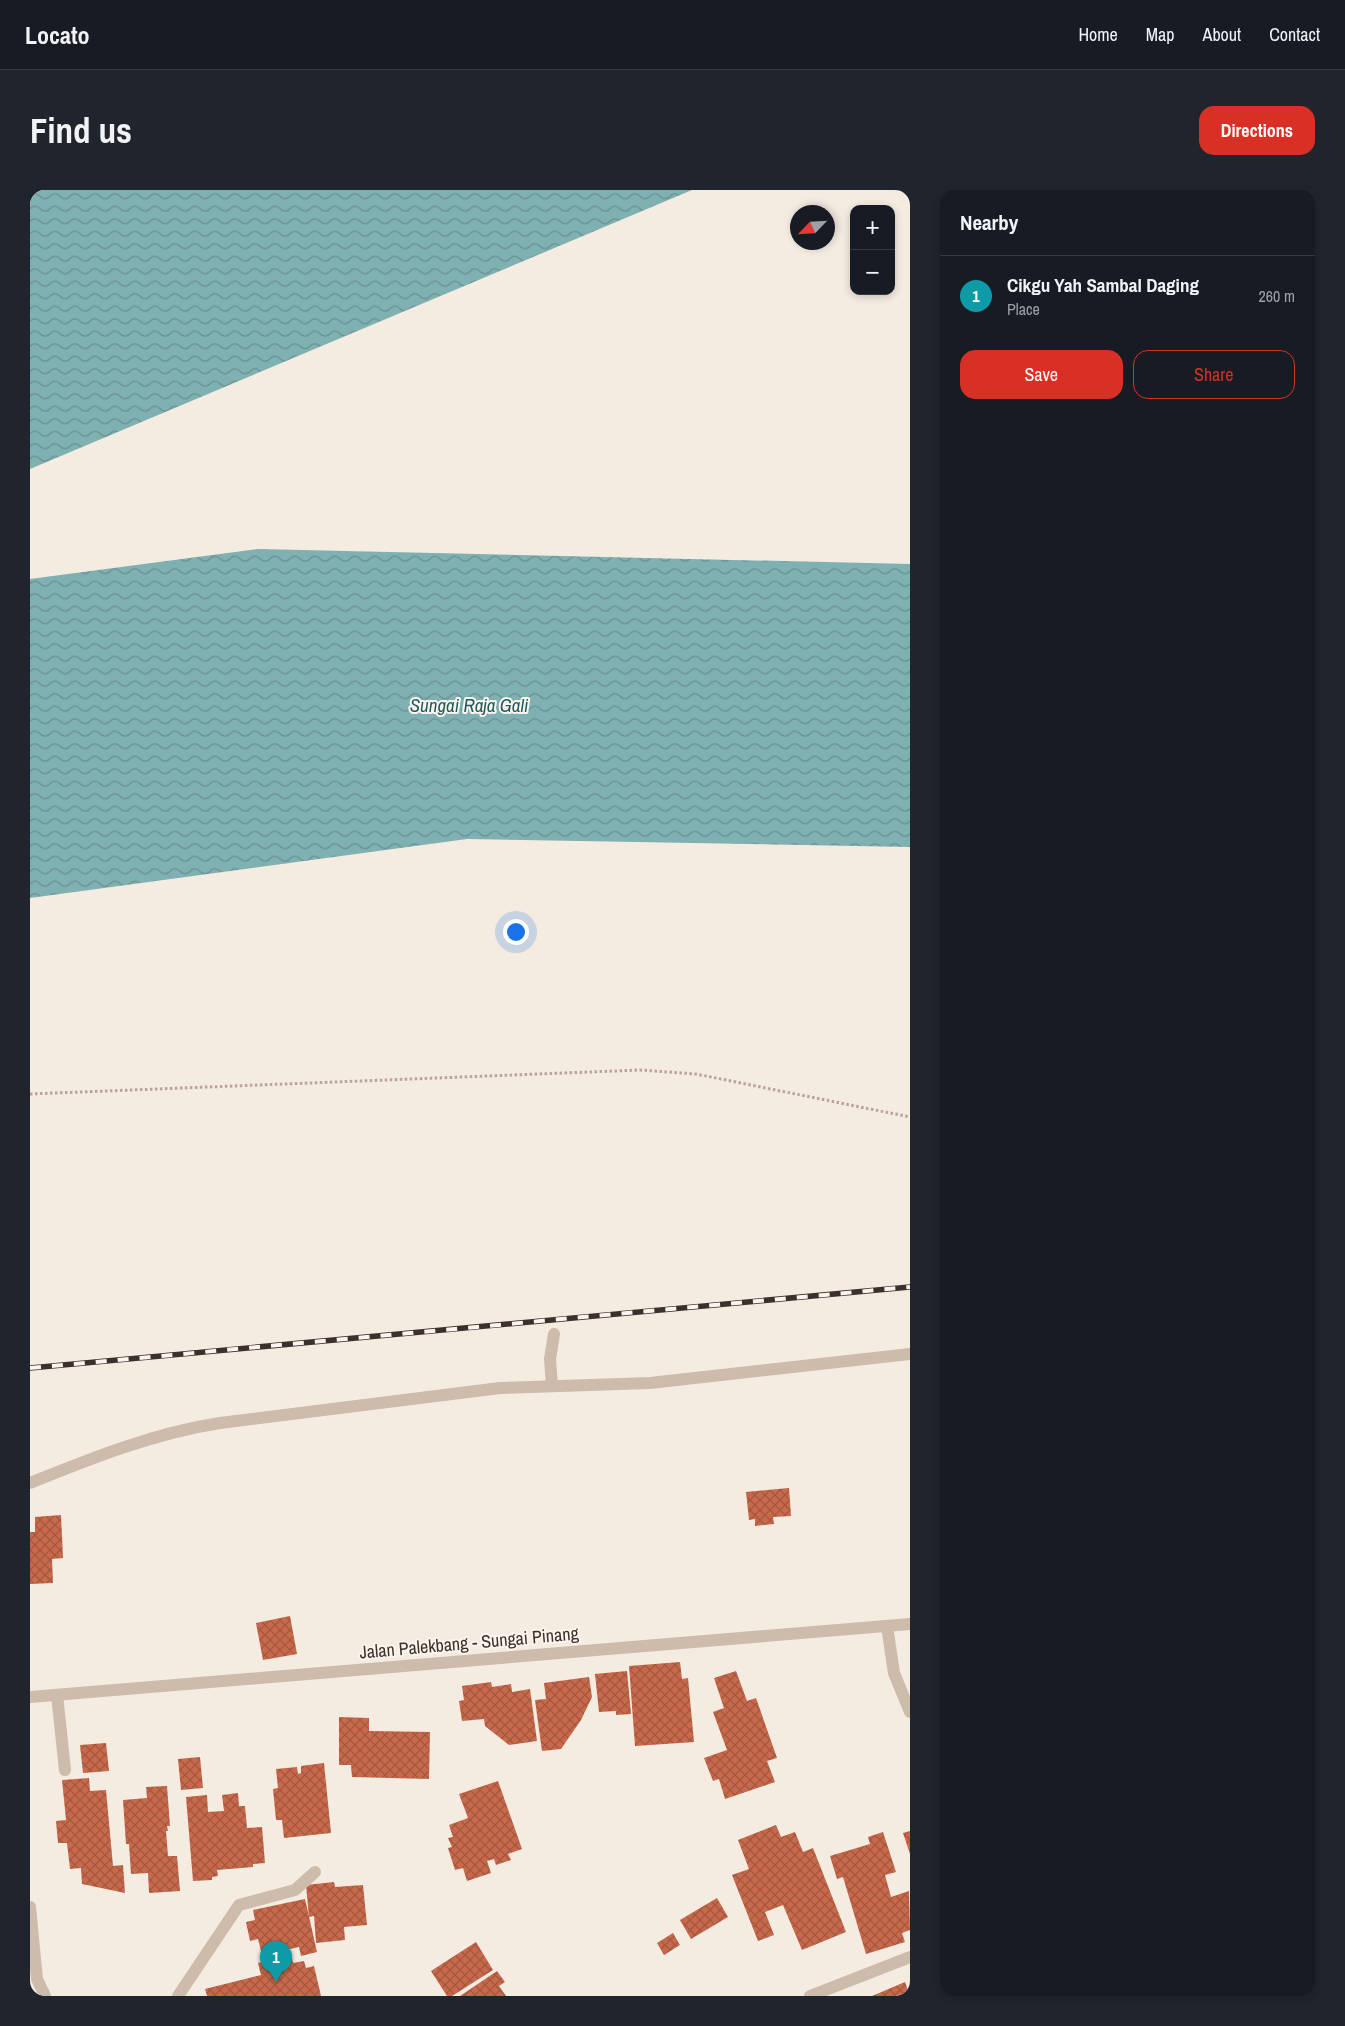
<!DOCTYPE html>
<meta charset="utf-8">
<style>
:root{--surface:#171b24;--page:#20242c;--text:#f1f3f6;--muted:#9ea1a6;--line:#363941;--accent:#d93025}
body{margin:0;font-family:"Archivo Narrow",sans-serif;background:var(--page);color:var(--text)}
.controls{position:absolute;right:15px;top:15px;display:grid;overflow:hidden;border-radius:10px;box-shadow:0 2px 8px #0003}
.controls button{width:45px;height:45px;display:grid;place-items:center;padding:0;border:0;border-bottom:1px solid var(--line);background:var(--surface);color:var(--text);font:25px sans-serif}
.compass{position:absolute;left:760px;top:15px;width:45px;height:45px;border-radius:50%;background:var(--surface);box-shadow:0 2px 8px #0003;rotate:245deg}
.you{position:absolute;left:485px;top:741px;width:18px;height:18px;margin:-12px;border:4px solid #fff;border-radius:50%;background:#1a73e8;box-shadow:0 0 0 8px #1a73e833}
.badge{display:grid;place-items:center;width:32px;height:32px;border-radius:50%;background:var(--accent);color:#fff;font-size:16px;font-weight:700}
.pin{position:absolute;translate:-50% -41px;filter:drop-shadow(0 1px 2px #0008)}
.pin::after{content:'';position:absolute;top:26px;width:18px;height:15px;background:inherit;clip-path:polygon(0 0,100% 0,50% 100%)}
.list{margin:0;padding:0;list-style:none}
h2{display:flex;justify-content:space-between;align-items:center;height:65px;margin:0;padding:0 20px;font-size:21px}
h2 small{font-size:16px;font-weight:400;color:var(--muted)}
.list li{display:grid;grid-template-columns:32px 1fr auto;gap:15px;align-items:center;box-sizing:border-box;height:80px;padding:0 20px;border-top:1px solid var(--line)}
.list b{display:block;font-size:19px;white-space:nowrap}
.list p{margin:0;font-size:16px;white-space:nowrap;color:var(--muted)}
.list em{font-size:16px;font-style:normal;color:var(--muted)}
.actions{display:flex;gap:10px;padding:15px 20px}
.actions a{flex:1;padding:11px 0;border:1px solid var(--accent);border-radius:15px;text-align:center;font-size:18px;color:var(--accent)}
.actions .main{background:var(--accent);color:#fff}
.map{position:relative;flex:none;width:880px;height:1806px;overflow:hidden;border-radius:15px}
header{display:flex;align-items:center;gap:30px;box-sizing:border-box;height:70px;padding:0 25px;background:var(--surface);border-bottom:1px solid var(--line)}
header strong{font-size:24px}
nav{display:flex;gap:28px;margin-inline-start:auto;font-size:18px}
.intro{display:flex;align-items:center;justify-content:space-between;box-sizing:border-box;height:120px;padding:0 30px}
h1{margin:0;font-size:35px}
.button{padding:12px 22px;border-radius:15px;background:var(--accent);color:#fff;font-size:18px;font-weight:700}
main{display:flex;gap:30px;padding:0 30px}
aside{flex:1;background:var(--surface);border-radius:15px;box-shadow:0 2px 8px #0003}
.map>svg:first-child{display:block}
.water{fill:url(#water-waves)}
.building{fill:url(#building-cross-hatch)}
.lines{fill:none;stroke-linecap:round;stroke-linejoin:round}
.path{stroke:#b9a596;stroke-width:3;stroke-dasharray:2.5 2.5;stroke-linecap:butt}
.minor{stroke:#cdbbac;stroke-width:12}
.rail-casing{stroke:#3b302b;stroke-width:5.5}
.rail{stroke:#fbf5ee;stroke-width:4;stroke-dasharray:11;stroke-linecap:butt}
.labels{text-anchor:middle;stroke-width:4;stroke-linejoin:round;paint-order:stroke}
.street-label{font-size:18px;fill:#3b302b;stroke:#fbf5ee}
.water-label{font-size:19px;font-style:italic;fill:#1f5a5e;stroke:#fbf5ee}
</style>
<header>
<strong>Locato</strong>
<nav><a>Home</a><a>Map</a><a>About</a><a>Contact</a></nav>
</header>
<div class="intro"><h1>Find us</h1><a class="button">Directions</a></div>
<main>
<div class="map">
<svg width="880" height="1806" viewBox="0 0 880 1806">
<defs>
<pattern id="water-waves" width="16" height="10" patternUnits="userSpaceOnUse" patternTransform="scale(1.25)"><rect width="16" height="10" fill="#7fb0b2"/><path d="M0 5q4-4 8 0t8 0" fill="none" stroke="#699091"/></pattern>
<pattern id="building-cross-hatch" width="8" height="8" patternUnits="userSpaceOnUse" patternTransform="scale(1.25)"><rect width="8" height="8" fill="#c8694b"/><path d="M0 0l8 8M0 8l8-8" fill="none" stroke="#a4573f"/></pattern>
</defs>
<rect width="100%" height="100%" fill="#f4ebe1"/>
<path class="water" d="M0,0H662L0,279Z
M228,359L880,374V657L437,649L0,708V389Z"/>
<path class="building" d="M759,1298L761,1326L743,1327L744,1334L725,1336V1329L719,1330L716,1302Z
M31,1325L33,1368L22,1369L23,1393L0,1394V1342H5V1327Z
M260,1426L267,1464L233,1470L226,1433Z
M650,1472L652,1489L658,1488L664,1552L605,1556L599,1476Z
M597,1481L601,1524L586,1525V1521L569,1522L565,1484Z
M706,1481L717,1511L726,1508L747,1568L737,1571L745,1592L695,1609L689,1589L683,1591L674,1568L697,1560L683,1522L694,1518L684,1488Z
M559,1487L562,1507L551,1530L531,1559L512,1561L505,1510L516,1509L514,1493Z
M461,1492L462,1497L481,1494L482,1502L500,1499L507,1551L479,1555L455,1536L454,1529L432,1531L429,1511L434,1510L432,1496Z
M309,1527L339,1528V1541L400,1542L399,1589L322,1587L321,1575H309Z
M76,1553L79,1581L53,1583L50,1555Z
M170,1567L173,1598L151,1600L148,1569Z
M294,1573L301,1643L254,1648L252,1630H246L243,1599L248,1598L246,1579L267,1577L268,1584L271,1583V1576Z
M59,1588L60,1601L76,1600L83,1676L93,1675L95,1703L52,1694L51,1678L40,1679L37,1653H28L26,1631L36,1630L32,1590Z
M468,1591L492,1659L478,1664L481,1670L466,1675L464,1669L457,1671L461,1683L437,1691L433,1678L425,1680L418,1658L422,1657L418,1648L423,1647L419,1635L438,1628L429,1604Z
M137,1596L140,1636H137L138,1641H136L138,1666H147L150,1701L119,1703L118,1683L101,1684L99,1654H96L93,1610L117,1608L116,1597Z
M208,1603L209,1616H215L217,1638L232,1637L235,1673L223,1674V1677L187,1680L188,1686L182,1687V1690L163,1691L156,1607L177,1605L178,1622L194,1621L192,1605Z
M746,1635L751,1647L765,1642L773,1662L783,1658L816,1742L772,1760L753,1715L735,1722L744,1745L728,1751L702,1685L719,1679L708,1650Z
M880,1641V1664L873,1643Z
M853,1642L866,1682L855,1685L861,1707L879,1701L880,1740L872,1743L875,1752L836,1764L813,1687L807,1689L800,1666L840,1654L838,1647Z
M304,1692L305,1697L333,1695L337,1735L314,1737L315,1750L286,1753L284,1726L279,1727L276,1695Z
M687,1708L698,1727L661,1749L650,1730Z
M275,1709L287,1762L271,1766L269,1757L232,1765L228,1749L220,1751L216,1732L225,1730L223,1720Z
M643,1743L650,1755L634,1765L627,1753Z
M446,1752L463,1780L422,1806H417L401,1781Z
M261,1765L263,1773L274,1771L276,1778L284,1776L291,1806H177L175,1799L231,1785L228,1773Z
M467,1781L475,1792L469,1796L476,1806H430Z
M875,1792L880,1806H842Z"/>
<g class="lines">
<path class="path" d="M0,904L610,880L666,884L880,927"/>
<path class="minor" d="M522,1196L520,1169L524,1144
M0,1293C62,1268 124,1243 190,1233L470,1198L620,1193L880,1164
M857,1436L864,1483L880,1522
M27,1505L35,1580
M0,1507L880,1434
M0,1717L7,1789L15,1806
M148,1806L209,1715L265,1700L285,1682
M780,1806L880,1767"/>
<defs>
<path id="rail" d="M0,1178L880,1097"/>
</defs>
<use href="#rail" class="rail-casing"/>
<use href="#rail" class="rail"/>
</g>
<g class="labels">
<g class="street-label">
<text transform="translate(439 1453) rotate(-5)" y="6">Jalan Palekbang - Sungai Pinang</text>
</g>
<g class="water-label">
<text x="439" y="522">Sungai Raja Gali</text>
</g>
</g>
</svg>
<div class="controls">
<button>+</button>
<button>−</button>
</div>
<svg class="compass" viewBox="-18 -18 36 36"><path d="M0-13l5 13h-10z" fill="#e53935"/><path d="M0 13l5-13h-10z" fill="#9ea1a6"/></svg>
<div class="you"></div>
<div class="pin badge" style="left:246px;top:1792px;background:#0f9aa8">1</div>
</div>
<aside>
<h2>Nearby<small></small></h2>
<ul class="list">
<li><span class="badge" style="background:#0f9aa8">1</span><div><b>Cikgu Yah Sambal Daging</b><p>Place</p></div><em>260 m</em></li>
</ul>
<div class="actions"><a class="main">Save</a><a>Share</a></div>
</aside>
</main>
